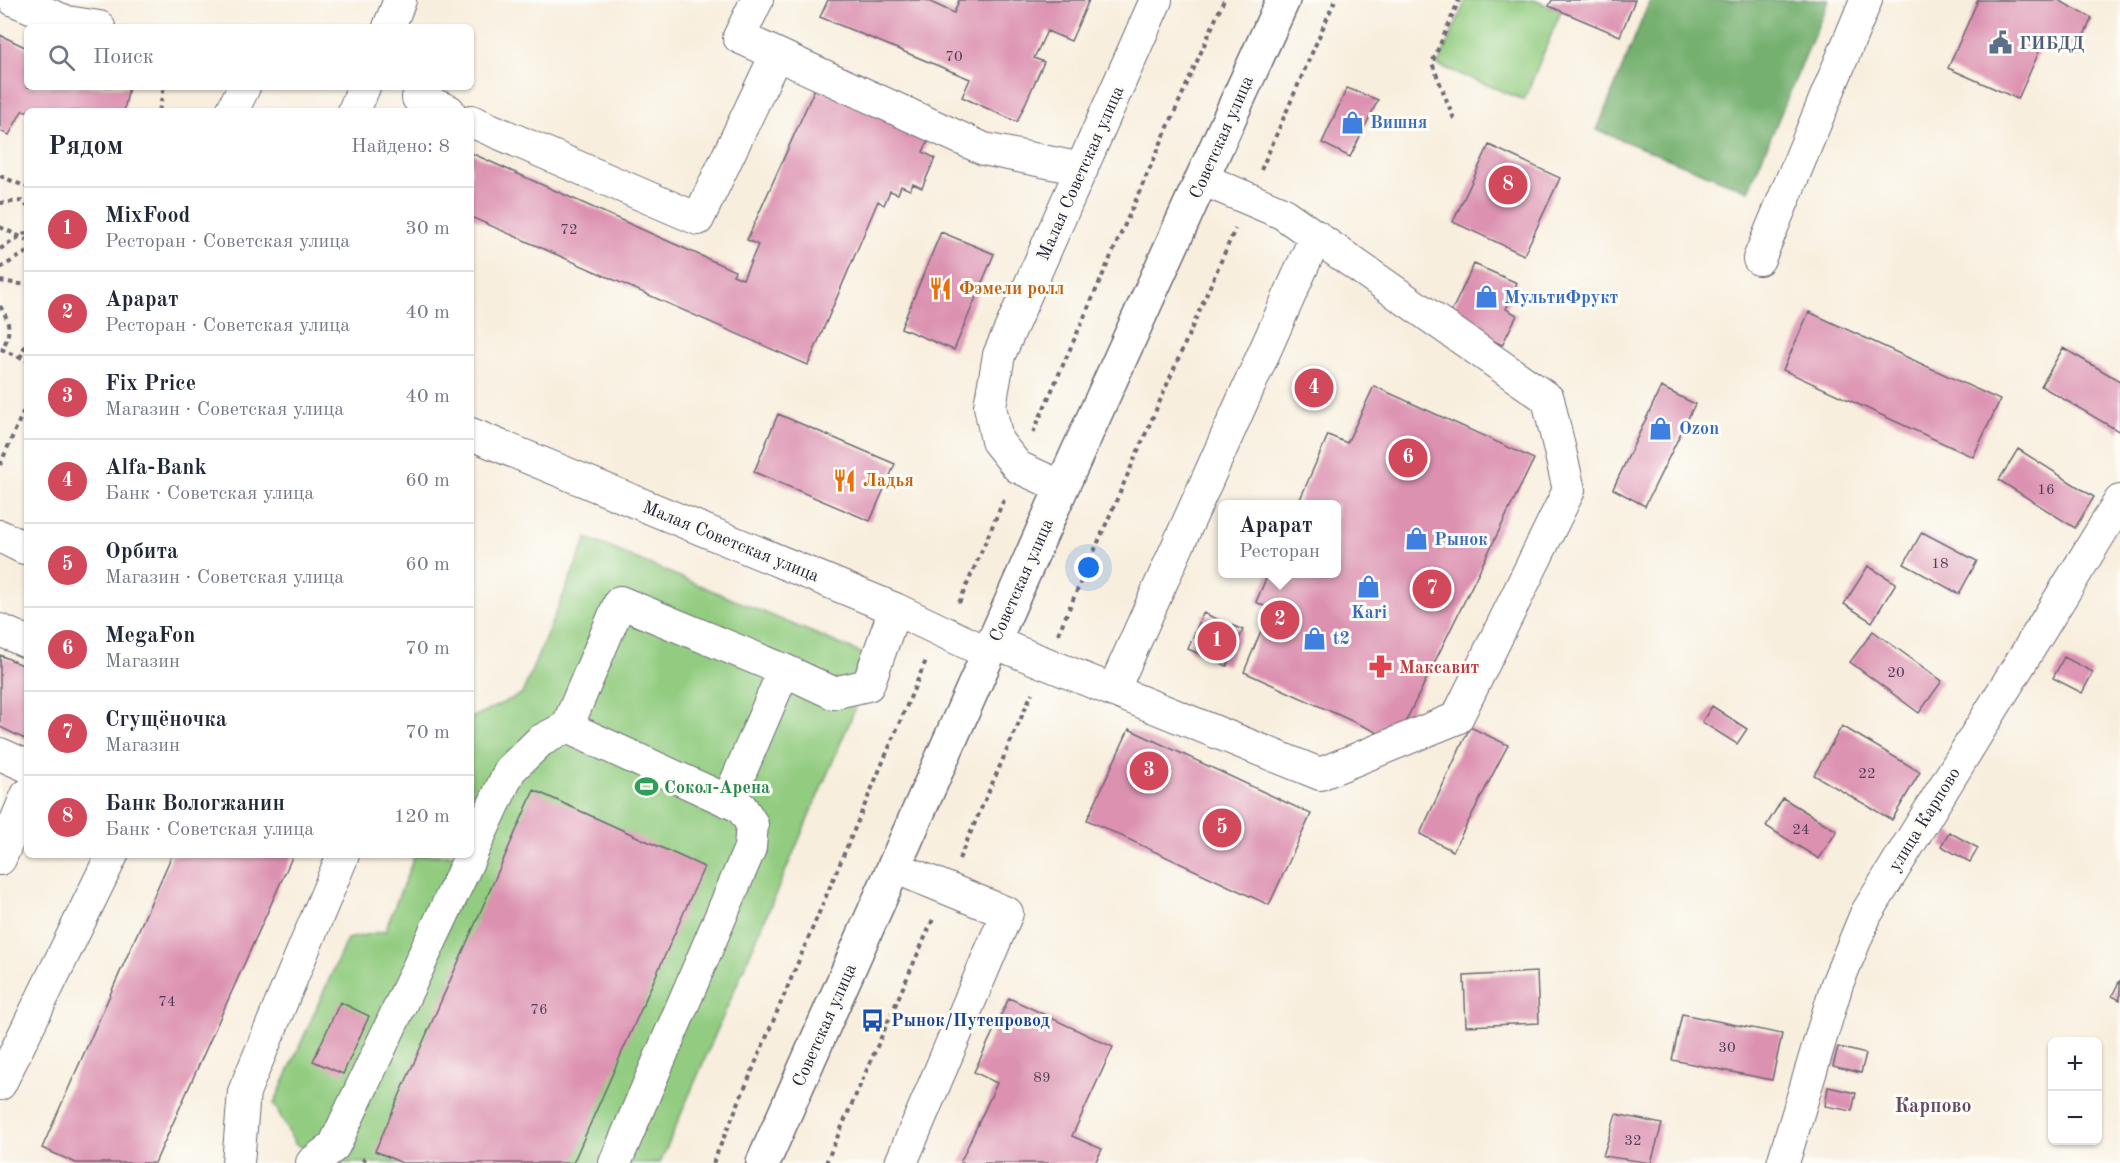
<!DOCTYPE html>
<html lang="ru">
<meta charset="utf-8">
<style>
:root{--surface:#fff;--page:#f2f2f3;--text:#1f2937;--muted:#747a83;--line:#e0e1e3;--accent:#d1495b}
body{margin:0;font-family:"Old Standard TT",serif;background:var(--page);color:var(--text)}
.controls{position:absolute;right:18px;bottom:18px;display:grid;overflow:hidden;border-radius:9px;box-shadow:0 2px 4px #0004}
.controls button{width:54px;height:54px;display:grid;place-items:center;padding:0;border:0;border-bottom:2px solid var(--line);background:var(--surface);color:var(--text);font:30px sans-serif}
.you{position:absolute;left:1089px;top:568px;width:21px;height:21px;margin:-15px;border:4px solid #fff;border-radius:50%;background:#1a73e8;box-shadow:0 0 0 9px #1a73e833}
.badge{display:grid;place-items:center;width:39px;height:39px;border-radius:50%;background:var(--accent);color:#fff;font-size:20px;font-weight:700}
.pin{position:absolute;translate:-50% -50%;border:3px solid #fff;box-shadow:0 2px 6px #0006}
.popup{position:absolute;left:1218px;top:500px;width:123px;height:78px;box-sizing:border-box;display:grid;place-content:center;border-radius:9px;background:var(--surface);filter:drop-shadow(0 2px 4px #0005);font-size:20px;white-space:nowrap;color:var(--muted)}
.popup b{font-size:22px;color:var(--text)}
.popup::after{content:'';position:absolute;left:50%;top:100%;margin-left:-12px;border:12px solid transparent;border-top-color:var(--surface)}
.list{margin:0;padding:0;list-style:none}
h2{display:flex;justify-content:space-between;align-items:center;height:78px;margin:0;padding:0 24px;font-size:26px}
h2 small{font-size:20px;font-weight:400;color:var(--muted)}
.list li{display:grid;grid-template-columns:39px 1fr auto;gap:18px;align-items:center;box-sizing:border-box;height:84px;padding:0 24px;border-top:2px solid var(--line)}
.list b{display:block;font-size:22px;white-space:nowrap}
.list p{margin:0;font-size:20px;white-space:nowrap;color:var(--muted)}
.list em{font-size:20px;font-style:normal;color:var(--muted)}
.icon{flex:none;width:33px;height:33px;fill:none;stroke:currentColor;stroke-width:2;stroke-linecap:round;stroke-linejoin:round}
.map{position:relative;flex:none;width:2120px;height:1163px;overflow:hidden}
.search{position:absolute;background:var(--surface);box-shadow:0 2px 4px #0004;left:24px;top:24px;width:450px;height:66px;display:flex;align-items:center;gap:15px;box-sizing:border-box;padding:0 21px;border-radius:9px;color:var(--muted);font-size:22px}
.panel{position:absolute;background:var(--surface);box-shadow:0 2px 4px #0004;left:24px;top:108px;width:450px;height:750px;border-radius:9px}
.map>svg:first-child{display:block}
.green{fill:#92cc80;stroke:#5a775e;stroke-width:1.5}
.forest{fill:#75b06e;stroke:#4c6954;stroke-width:1.5}
.building{fill:#dc91b0}
.lines{fill:none;stroke-linecap:round;stroke-linejoin:round}
.minor-casing{stroke:#6d6974;stroke-width:34}
.major-casing{stroke:#6d6974;stroke-width:36}
.path{stroke:#6d6974;stroke-width:4;stroke-dasharray:4.5 4.5;stroke-linecap:butt}
.minor{stroke:#fff;stroke-width:32}
.major{stroke:#fff;stroke-width:33}
.labels{text-anchor:middle;stroke-width:6;stroke-linejoin:round;paint-order:stroke}
.number-label{font-size:15px;fill:#503e58}
.service-label{font-size:18px;font-weight:bold;fill:#4e5e75;stroke:#fdfcf7;text-anchor:start}
.shop-label{font-size:18px;font-weight:bold;fill:#366cbe;stroke:#fdfcf7;text-anchor:start}
.street-label{font-size:18px;fill:#22223b;stroke:#fdfcf7}
.food-label{font-size:18px;font-weight:bold;fill:#c56008;stroke:#fdfcf7;text-anchor:start}
.health-label{font-size:18px;font-weight:bold;fill:#be3a42;stroke:#fdfcf7;text-anchor:start}
.leisure-label{font-size:18px;font-weight:bold;fill:#27864d;stroke:#fdfcf7;text-anchor:start}
.transit-label{font-size:18px;font-weight:bold;fill:#164399;stroke:#fdfcf7;text-anchor:start}
.neighbourhood-label{font-size:20px;font-weight:bold;fill:#634964;stroke:#fdfcf7}
</style>
<div class="map">
<svg width="2120" height="1163" viewBox="0 0 2120 1163">
<rect width="100%" height="100%" fill="#fdfcf7"/>
<filter id="ink" filterUnits="userSpaceOnUse"><feTurbulence type="fractalNoise" baseFrequency=".0167" numOctaves="2"/><feDisplacementMap in="SourceGraphic" scale="12" xChannelSelector="R" yChannelSelector="G"/><feConvolveMatrix kernelMatrix="1 2 1 2 8 2 1 2 1" color-interpolation-filters="sRGB"/></filter>
<filter id="wash" filterUnits="userSpaceOnUse"><feTurbulence type="fractalNoise" baseFrequency=".008" numOctaves="4" result="noise"/><feDisplacementMap in="SourceGraphic" scale="24" xChannelSelector="R" yChannelSelector="G"/><feGaussianBlur stdDeviation="1.35" result="paint"/><feColorMatrix in="noise" values="0 0 0 0 0 0 0 0 0 0 0 0 0 0 0 0 0 1.4 0 .05"/><feComposite in="paint" operator="in"/></filter>
<g filter="url(#wash)">
<rect width="100%" height="100%" fill="#f8eedd"/>
<path class="green" d="M1466,0H1534L1561,11L1524,100L1438,65Z
M587,538L863,654L849,689L856,707L660,1163H333L295,1144L274,1104L347,939L385,931L415,855H471V718L522,694Z"/>
<path class="forest" d="M1650,0H1829L1748,191L1597,130Z"/>
<g id="blocks">
<path class="building" d="M828,0H926L954,13L959,0H1089L1071,41L1047,31L1034,58L1044,62L1017,122L962,97L970,79L820,17Z
M1552,0H1635L1620,36L1549,6Z
M1978,0H2058L2092,18L2077,50L2046,36L2018,99L1948,68Z
M0,35L27,48V87H129L124,111H22L9,135L0,131Z
M816,86L930,137L923,152L935,158L922,188L913,184L910,190L901,186L898,194L890,191L884,205L878,201L808,365L471,217V153L735,271L733,275L743,279L758,245L747,240Z
M1347,88L1378,100L1350,157L1322,143Z
M1489,145L1560,178L1524,255L1453,222Z
M941,232L994,254L954,350L901,328Z
M1474,264L1517,283L1506,309L1517,315L1502,345L1448,319Z
M1809,312L2000,400L1973,457L1783,370Z
M2063,348L2120,381V432L2041,386Z
M1311,376L1325,382L1317,400L1303,394Z
M1374,386L1534,459L1396,741L1244,672L1270,609L1256,602L1268,574H1337V504H1298L1328,435L1347,443Z
M1661,387L1695,404L1645,506L1613,489Z
M778,414L895,464L870,521L754,472Z
M2018,449L2094,497L2075,528L1999,480Z
M1922,532L1977,561L1959,594L1904,564Z
M1868,566L1896,583L1872,622L1844,604Z
M1203,613L1243,630L1227,666L1188,649Z
M1873,631L1942,681L1919,713L1850,662Z
M0,655L27,667V740L0,727Z
M2064,657L2093,672L2082,693L2053,678Z
M1712,706L1747,729L1737,744L1702,722Z
M1842,726L1920,772L1892,820L1814,775Z
M1470,727L1508,745L1453,851L1420,834Z
M1129,729L1311,814L1269,905L1087,820Z
M534,790L704,867L573,1163H402L375,1151Z
M1783,798L1837,831L1819,859L1766,826Z
M1949,832L1978,848L1970,862L1941,846Z
M172,855H293L155,1163H76L42,1148Z
M1537,972L1539,1023L1466,1026L1464,976Z
M2120,980V1000L2112,996Z
M1009,998L1113,1047L1072,1136L1102,1149L1095,1163H960L997,1083L974,1072Z
M340,1002L369,1016L343,1074L313,1061Z
M1682,1014L1782,1034L1772,1080L1672,1060Z
M1838,1047L1866,1054L1861,1073L1833,1066Z
M1828,1087L1856,1093L1852,1111L1825,1106Z
M1616,1114L1662,1124L1651,1163L1603,1156Z"/>
</g>
</g>
<g filter="url(#ink)">
<use href="#blocks" fill-opacity="0" stroke="#6d6974" stroke-width="1.5"/>
<g class="lines">
<defs>
<path id="minor" d="M14,0L67,22L99,27
M757,0L739,37L984,149L1082,169
M389,27L400,0
M418,98L449,111
M232,111L244,87
M354,111L364,87
M471,121L698,219L776,55
M1759,259L1866,0
M471,434L895,609L988,653
M1062,487L1018,467L997,441L990,406L999,355L1156,0
M0,536L24,548L27,543
M0,630L27,642
M993,642L1320,774L1457,718L1569,490L1548,399L1282,213L1202,179
M784,670L833,693L868,685L895,609
M1113,691L1316,236
M567,727L620,602L784,670L728,801
M0,754L27,766
M471,854L510,770L540,741L567,727L741,807L752,824L750,848L615,1163
M0,859L27,795
M894,867L1007,913L901,1163
M0,1084L112,855
M238,1163L244,1092L343,855
M312,1163L334,1146L471,855
M1783,1163L1837,984L1866,914L2120,501"/>
<path id="major" d="M763,1163L1062,487L1283,0"/>
</defs>
<use href="#minor" class="minor-casing"/>
<use href="#major" class="major-casing"/>
<path class="path" d="M159,111L164,87
M1454,119L1432,63L1459,0
M1261,170L1335,0
M0,176L27,187
M0,203L22,201L27,206
M0,227L27,240
M0,249L27,232
M0,268L27,252
M0,281L27,285
M0,306C11,323 11,332 2,350
M1,349L27,361
M20,358L27,341
M1033,433L1224,0
M0,465L27,403
M959,603L1005,497
M1058,634L1235,229
M959,859L1032,693
M362,1159L371,1163
M713,1163L927,658
M826,1163L933,919"/>
<use href="#minor" class="minor"/>
<use href="#major" class="major"/>
</g>
</g>
<defs>
<symbol id="civic-bare" viewBox="-9 -9 18 18"><path d="M-.6-6.5H3V-4.5H.6V-3L4-1V1h2V6H-6V1h2V-1L-.6-3ZM-1.2 2.5V6h2.4V2.5Z" fill="#5c6f8a" stroke="#fdfcf7" stroke-width="2.5" paint-order="stroke"/></symbol>
<symbol id="shop-bare" viewBox="-9 -9 18 18"><path d="M-5-2.5h2.3a2.7 3.5 0 0 1 5.4 0H5L5.5 6h-11ZM-1.5-2.5h3a1.5 2.3 0 0 0-3 0Z" fill="#3f7fe0" stroke="#fdfcf7" stroke-width="2.5" paint-order="stroke"/></symbol>
<symbol id="restaurant-bare" viewBox="-9 -9 18 18"><path d="M-5-6h1v4h1v-4h1v4h1v-4h1v5L-1.5 .5V6h-2V.5L-5-1ZM5-6V6H3V1.5H1.5Q1.5-4 5-6Z" fill="#e8710a" stroke="#fdfcf7" stroke-width="2.5" paint-order="stroke"/></symbol>
<symbol id="pharmacy-bare" viewBox="-9 -9 18 18"><path d="M-2-6h4v4h4v4h-4v4h-4v-4h-4v-4h4Z" fill="#e0444e" stroke="#fdfcf7" stroke-width="2.5" paint-order="stroke"/></symbol>
<symbol id="stadium-bare" viewBox="-9 -9 18 18"><path d="M0-5a6.5 5 0 1 0 0 10a6.5 5 0 1 0 0-10ZM-3.5-1.8h7v3.6h-7Z" fill="#2e9e5b" stroke="#fdfcf7" stroke-width="2.5" paint-order="stroke"/></symbol>
<symbol id="bus-bare" viewBox="-9 -9 18 18"><path d="M-5-6H5V4H4V6H2V4H-2V6H-4V4H-5ZM-3.5-4V0h7V-4ZM-3.5 1.2v1.5H-2V1.2ZM2 1.2v1.5H3.5V1.2Z" fill="#1a4fb4" stroke="#fdfcf7" stroke-width="2.5" paint-order="stroke"/></symbol>
</defs>
<g fill-rule="evenodd">
<use href="#civic-bare" x="1984" y="26" width="33" height="33"/>
<use href="#shop-bare" x="1336" y="106" width="33" height="33"/>
<use href="#restaurant-bare" x="924" y="272" width="33" height="33"/>
<use href="#shop-bare" x="1470" y="280" width="33" height="33"/>
<use href="#shop-bare" x="1644" y="412" width="33" height="33"/>
<use href="#restaurant-bare" x="828" y="464" width="33" height="33"/>
<use href="#shop-bare" x="1400" y="522" width="33" height="33"/>
<use href="#shop-bare" x="1352" y="570" width="33" height="33"/>
<use href="#shop-bare" x="1298" y="622" width="33" height="33"/>
<use href="#pharmacy-bare" x="1364" y="650" width="33" height="33"/>
<use href="#stadium-bare" x="630" y="770" width="33" height="33"/>
<use href="#bus-bare" x="856" y="1004" width="33" height="33"/>
</g>
<g class="labels">
<g class="number-label">
<text x="954" y="61">70</text>
<text x="569" y="234">72</text>
<text x="2046" y="494">16</text>
<text x="1940" y="568">18</text>
<text x="1896" y="677">20</text>
<text x="1867" y="778">22</text>
<text x="1801" y="834">24</text>
<text x="167" y="1006">74</text>
<text x="539" y="1014">76</text>
<text x="1727" y="1052">30</text>
<text x="1042" y="1082">89</text>
<text x="1633" y="1145">32</text>
</g>
<g class="service-label">
<text x="2019" y="49">ГИБДД</text>
</g>
<g class="shop-label">
<text x="1370" y="128">Вишня</text>
<text x="1504" y="303">МультиФрукт</text>
<text x="1679" y="434">Ozon</text>
<text x="1434" y="545">Рынок</text>
<text x="1369" y="618" text-anchor="middle">Kari</text>
<text x="1333" y="644">t2</text>
</g>
<g class="street-label">
<text transform="translate(1221 137) rotate(-66)" y="6">Советская улица</text>
<text transform="translate(1080 173) rotate(-66)" y="6">Малая Советская улица</text>
<text transform="translate(731 541) rotate(22)" y="6">Малая Советская улица</text>
<text transform="translate(1021 580) rotate(-66)" y="6">Советская улица</text>
<text transform="translate(1924 819) rotate(-58)" y="6">улица Карпово</text>
<text transform="translate(824 1025) rotate(-66)" y="6">Советская улица</text>
</g>
<g class="food-label">
<text x="959" y="294">Фэмели ролл</text>
<text x="863" y="486">Ладья</text>
</g>
<g class="health-label">
<text x="1399" y="673">Максавит</text>
</g>
<g class="leisure-label">
<text x="664" y="793">Сокол-Арена</text>
</g>
<g class="transit-label">
<text x="891" y="1026">Рынок/Путепровод</text>
</g>
<g class="neighbourhood-label">
<text x="1933" y="1112">Карпово</text>
</g>
</g>
</svg>
<div class="controls">
<button>+</button>
<button>−</button>
</div>
<div class="you"></div>
<div class="pin badge" style="left:1217px;top:641px">1</div>
<div class="pin badge" style="left:1280px;top:620px">2</div>
<div class="popup"><b>Арарат</b>Ресторан</div>
<div class="pin badge" style="left:1149px;top:771px">3</div>
<div class="pin badge" style="left:1314px;top:388px">4</div>
<div class="pin badge" style="left:1222px;top:828px">5</div>
<div class="pin badge" style="left:1408px;top:458px">6</div>
<div class="pin badge" style="left:1432px;top:589px">7</div>
<div class="pin badge" style="left:1508px;top:185px">8</div>
<div class="search"><svg class="icon" aria-label="search" viewBox="0 0 24 24"><circle cx="10" cy="10" r="6"/><path d="M15 15l6 6"/></svg>Поиск</div>
<section class="panel">
<h2>Рядом<small>Найдено: 8</small></h2>
<ul class="list">
<li><span class="badge">1</span><div><b>MixFood</b><p>Ресторан · Советская улица</p></div><em>30 m</em></li>
<li><span class="badge">2</span><div><b>Арарат</b><p>Ресторан · Советская улица</p></div><em>40 m</em></li>
<li><span class="badge">3</span><div><b>Fix Price</b><p>Магазин · Советская улица</p></div><em>40 m</em></li>
<li><span class="badge">4</span><div><b>Alfa-Bank</b><p>Банк · Советская улица</p></div><em>60 m</em></li>
<li><span class="badge">5</span><div><b>Орбита</b><p>Магазин · Советская улица</p></div><em>60 m</em></li>
<li><span class="badge">6</span><div><b>MegaFon</b><p>Магазин</p></div><em>70 m</em></li>
<li><span class="badge">7</span><div><b>Сгущёночка</b><p>Магазин</p></div><em>70 m</em></li>
<li><span class="badge">8</span><div><b>Банк Вологжанин</b><p>Банк · Советская улица</p></div><em>120 m</em></li>
</ul>
</section>
</div>
